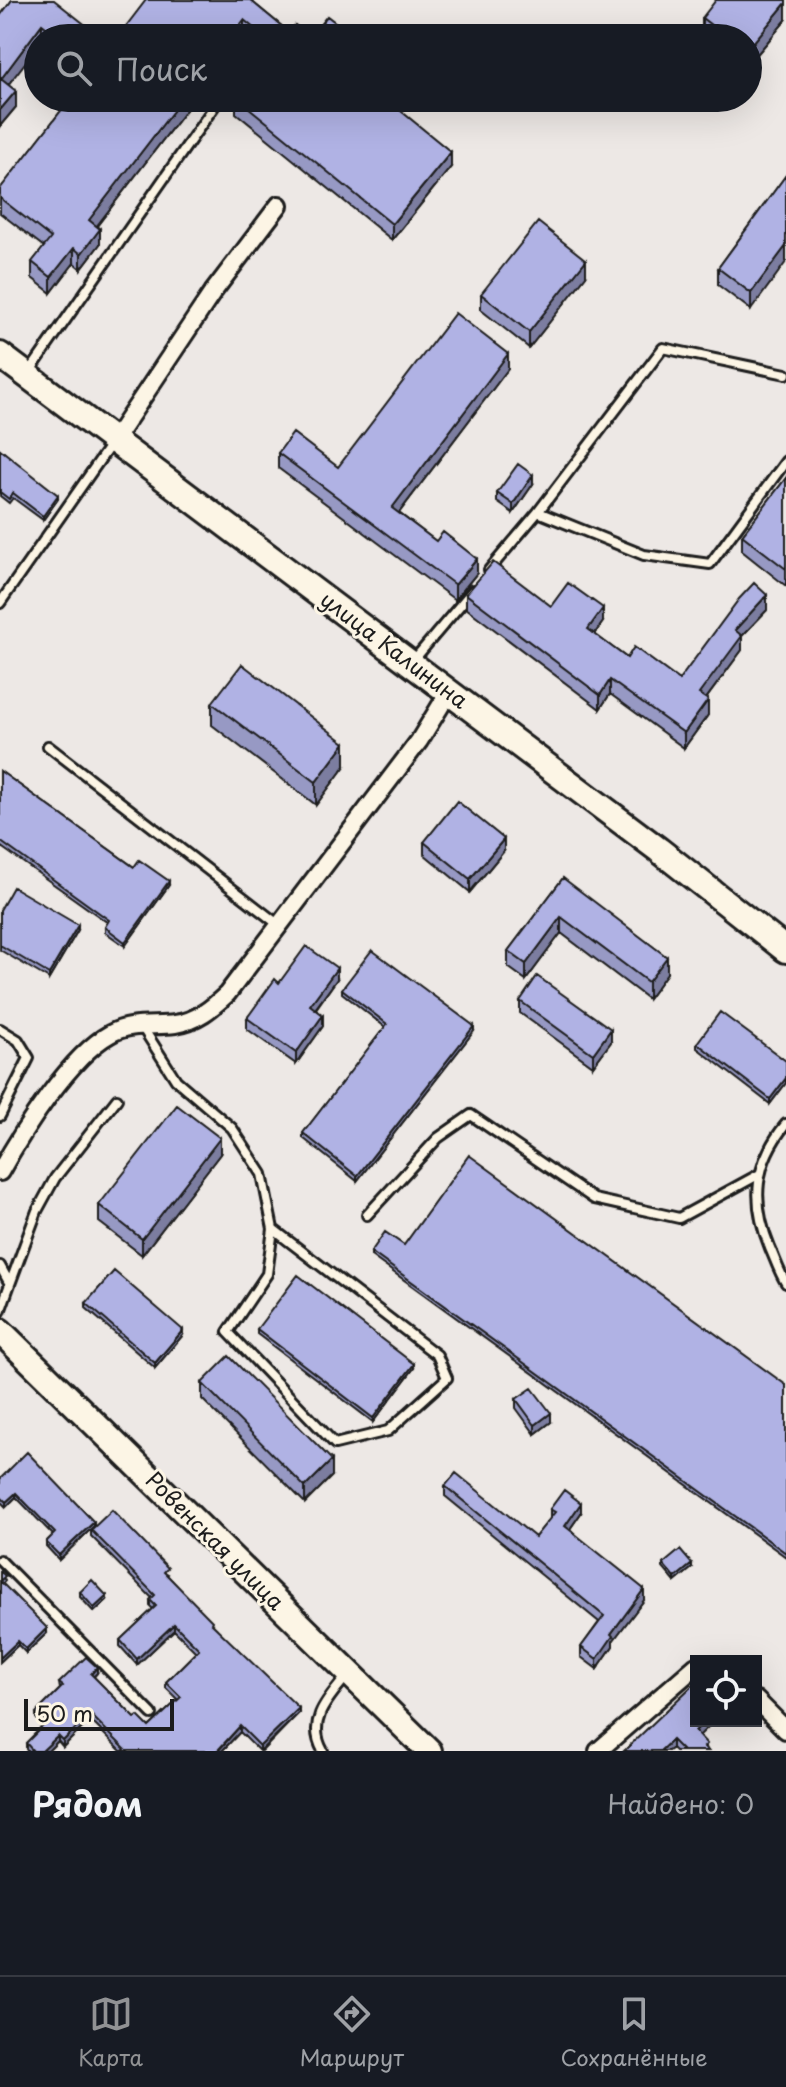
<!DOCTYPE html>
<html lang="ru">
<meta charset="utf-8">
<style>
:root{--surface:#171b24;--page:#20242c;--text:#f1f3f6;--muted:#9ea1a6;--line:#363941;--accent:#919294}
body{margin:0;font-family:"Playpen Sans",sans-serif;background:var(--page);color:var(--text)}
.controls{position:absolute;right:24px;bottom:24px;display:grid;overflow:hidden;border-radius:0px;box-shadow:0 8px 32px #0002}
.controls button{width:72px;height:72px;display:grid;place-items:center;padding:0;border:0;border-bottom:2px solid var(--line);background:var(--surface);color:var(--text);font:40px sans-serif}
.scale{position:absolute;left:24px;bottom:20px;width:150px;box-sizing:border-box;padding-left:8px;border:4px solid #1c1c1c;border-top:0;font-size:22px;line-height:28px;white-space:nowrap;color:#1c1c1c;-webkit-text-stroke:6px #fcf5e5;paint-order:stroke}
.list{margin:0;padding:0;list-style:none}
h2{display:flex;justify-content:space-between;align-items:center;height:104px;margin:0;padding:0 32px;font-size:34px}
h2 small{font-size:26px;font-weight:400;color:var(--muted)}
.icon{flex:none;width:44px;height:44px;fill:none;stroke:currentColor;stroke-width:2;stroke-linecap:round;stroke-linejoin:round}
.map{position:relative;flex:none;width:786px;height:1751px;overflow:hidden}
.search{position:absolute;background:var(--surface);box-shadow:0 8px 32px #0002;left:24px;right:24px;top:24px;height:88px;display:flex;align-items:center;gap:20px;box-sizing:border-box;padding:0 28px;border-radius:44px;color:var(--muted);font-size:30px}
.sheet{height:224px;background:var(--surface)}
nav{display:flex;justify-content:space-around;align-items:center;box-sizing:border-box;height:112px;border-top:2px solid var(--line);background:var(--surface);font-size:22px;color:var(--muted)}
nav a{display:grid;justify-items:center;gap:4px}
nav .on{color:var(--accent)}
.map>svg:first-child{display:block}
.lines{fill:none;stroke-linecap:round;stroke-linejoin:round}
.service-casing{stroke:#1c1c1c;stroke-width:14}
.minor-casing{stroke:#1c1c1c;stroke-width:22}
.secondary-casing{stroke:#1c1c1c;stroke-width:30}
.service{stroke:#fcf5e5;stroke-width:8}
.minor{stroke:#fcf5e5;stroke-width:16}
.secondary{stroke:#fcf5e5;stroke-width:24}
.wall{fill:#9799c4;stroke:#1c1c1c;stroke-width:2}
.shaded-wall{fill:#7b7da0;stroke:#1c1c1c;stroke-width:2}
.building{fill:#b0b2e4;stroke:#1c1c1c;stroke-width:2}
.labels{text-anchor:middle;stroke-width:6;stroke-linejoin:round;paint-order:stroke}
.street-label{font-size:22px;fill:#1c1c1c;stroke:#fcf5e5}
</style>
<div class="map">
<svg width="786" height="1751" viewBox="0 0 786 1751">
<rect width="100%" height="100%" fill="#ede8e5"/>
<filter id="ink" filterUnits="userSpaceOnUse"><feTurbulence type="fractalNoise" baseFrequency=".0125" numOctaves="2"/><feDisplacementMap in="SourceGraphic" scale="16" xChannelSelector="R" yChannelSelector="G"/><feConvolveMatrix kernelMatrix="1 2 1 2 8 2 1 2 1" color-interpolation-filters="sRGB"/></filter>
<g filter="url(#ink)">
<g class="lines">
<defs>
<path id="service" d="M28,374L220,98
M538,512L644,555L710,564L786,461
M489,570L538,512L663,348L786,374
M0,603L111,444
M412,662L473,590
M48,746L279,925
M141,1025L176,1080L232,1128L262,1174L273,1229L267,1274L228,1332L335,1444L388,1431L447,1378L437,1355L273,1229
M0,1029L18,1040L29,1058L0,1116
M786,1124C754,1163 751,1202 770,1248C775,1259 779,1272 786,1283
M367,1215L438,1138L471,1115L594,1199L679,1218L758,1175
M0,1266L10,1284L0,1312
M10,1284L37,1211L55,1178L117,1099
M0,1560L152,1714
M323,1751C306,1721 328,1699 346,1677"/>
<path id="minor" d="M114,440L213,292L279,205
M0,1172C22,1132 70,1056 110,1034C131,1022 153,1027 175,1024C197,1021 212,1008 227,994L419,741L449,692
M756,1700L786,1730
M598,1751L696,1666"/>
<path id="secondary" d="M0,355L659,850L786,950
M0,1331L429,1751"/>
</defs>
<use href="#service" class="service-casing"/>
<use href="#minor" class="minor-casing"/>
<use href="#secondary" class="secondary-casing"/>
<use href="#service" class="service"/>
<use href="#minor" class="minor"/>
<use href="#secondary" class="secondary"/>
</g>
<path class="wall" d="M12,0L102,38H38L8,85L16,107L0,126V16Z
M250,0L289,32L310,37L356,38H248L244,35L242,38H117Z
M702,18L786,20L748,65V38H707L702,34Z
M71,98H195L97,226L100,244L81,269L74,263L51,293L32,278V262L44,247L0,213V189Z
M236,98L451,167L392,240L236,113Z
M786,175L751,310L718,285V268Z
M586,276L529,348L481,310V294Z
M508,369L399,513L477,573L455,600L278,468V453L338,467Z
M0,449L58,499L43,520L13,498L9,503L0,496Z
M786,478V586L742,551V535Z
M533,484L513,513L497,502V493Z
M466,594L551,606L603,622L594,634L627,658L679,680L767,610L742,636V650L706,699L708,715L684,748L610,694L600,709L466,608Z
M212,703L345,766L316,805L212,725Z
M0,771L134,867L169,885L125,946L105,932V927L108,923L0,846Z
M424,842L504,851L470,892L424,854Z
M563,878L667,973L648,999L561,933L526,980L508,967V951Z
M0,910L78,930L49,979L0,950Z
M337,979L316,1009L323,1026L296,1064L247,1029V1018L279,983Z
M342,989L474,1031L357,1181L303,1138V1133L385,1027L342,993Z
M520,1001L611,1042L593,1066L520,1013Z
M697,1043L786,1061V1083L770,1104L697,1048Z
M220,1154L142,1255L99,1222V1205Z
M404,1245L786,1385V1557L371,1256V1252Z
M86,1303L183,1335L155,1368L86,1308Z
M257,1329L414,1368L373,1422L257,1334Z
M202,1383L332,1476L305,1503L202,1399Z
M516,1399L551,1422L535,1434L516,1408Z
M0,1479L94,1526L59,1560L46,1546V1542L53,1535L16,1497L6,1507L0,1501Z
M445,1486L535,1537L550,1519V1509L581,1513L570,1529L644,1600L613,1641V1646L597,1669L581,1657V1647L599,1622L445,1496Z
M91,1530L168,1574L167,1575L212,1624L299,1713L262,1751H259L240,1732L222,1751H121L90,1720L63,1747L58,1741L48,1751H27L26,1749V1743L43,1726L36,1718V1713L60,1689L59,1683L97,1673L94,1677L135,1718L149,1727L178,1700L166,1688V1682L196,1652L174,1630L137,1665L120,1646V1640L153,1609L150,1606V1600L152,1598L91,1536Z
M663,1564L692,1568L675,1582L663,1568Z
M0,1571L5,1581L2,1584L47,1633L26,1653L18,1645L0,1662Z
M80,1592L107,1600L94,1612L80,1597Z
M696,1721H714L699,1735L708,1751H675L672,1748L668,1751H624Z"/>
<path class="shaded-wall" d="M786,3V20L748,65V49Z
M244,20V35L242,38H230Z
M42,24V38H38V46L1,94V79Z
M16,91V107L0,126V110Z
M183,98H195L89,236V220Z
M451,152V167L392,240V224Z
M100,229V244L81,269V254Z
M786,246V262L751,310V293Z
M74,248V263L51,293V277Z
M586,260V276L529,348V332Z
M508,354V369L392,522V508Z
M533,475V484L513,513V504Z
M58,495V499L43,520V516Z
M477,559V573L455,600V585Z
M767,595V610L742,636V650L699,708V694L735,630Z
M603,608V622L588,643V629Z
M610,680V694L600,709V695Z
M708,700V715L684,748V733Z
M345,743V766L316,805V782Z
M504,839V851L470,892V879Z
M169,881V885L125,946V942Z
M561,917V933L526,980V964Z
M78,925V930L49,979V974Z
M667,957V973L648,999V982Z
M337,968V979L310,1016V1005Z
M323,1015V1026L296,1064V1053Z
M474,1026V1031L357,1181V1176Z
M611,1029V1042L593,1066V1054Z
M786,1078V1083L770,1104V1099Z
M220,1138V1154L142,1255V1239Z
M183,1330V1335L155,1368V1363Z
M414,1364V1368L373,1422V1418Z
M551,1413V1422L535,1434V1425Z
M332,1460V1476L305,1503V1487Z
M16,1493V1497L6,1507V1502Z
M581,1503V1513L565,1536V1526Z
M94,1522V1526L59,1560V1555Z
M692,1564V1568L675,1582V1578Z
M644,1589V1600L613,1641V1646L597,1669V1659L611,1634Z
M107,1596V1600L94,1612V1608Z
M174,1624V1630L137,1665V1659Z
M47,1628V1633L26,1653V1649Z
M18,1641V1645L0,1662V1658Z
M97,1667V1673L91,1679V1674Z
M299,1708V1713L260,1751V1746Z
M90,1714V1720L63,1747V1741Z
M705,1721H714L695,1740V1731Z
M240,1726V1732L222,1751H218Z
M58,1736V1741L48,1751H42Z
M672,1740V1748L668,1751H660Z"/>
<path class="building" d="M12,0H54L102,38H60L42,24L1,79L16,91L0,110V16Z
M146,0H250L289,32L295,25L310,37L327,16L356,38H266L244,20L230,38H117Z
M716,0H786V3L748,49V38H716L720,32L702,18Z
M71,98H183L89,220L100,229L81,254L74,248L51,277L32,262L51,238L0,198V189Z
M237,98H385L451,152L392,224Z
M786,175V246L751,293L718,268Z
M538,222L586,260L529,332L481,294Z
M455,313L508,354L392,508L436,541L443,532L477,559L455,585L278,453L293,433L338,467Z
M0,449L58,495L43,516L13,493L9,499L0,492Z
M518,464L533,475L513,504L497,493Z
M786,478V569L742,535Z
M493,562L551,606L568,583L603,608L588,629L627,658L634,647L679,680L739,599L754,583L767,595L735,630L742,636L699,694L708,700L684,733L610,680L600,695L466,594Z
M242,664L345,743L316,782L212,703Z
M0,771L134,867L139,860L169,881L125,942L105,927L109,920L0,841Z
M457,801L504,839L470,879L424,842Z
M563,878L667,957L648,982L561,917L526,964L508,951Z
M13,887L78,925L49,974L0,945V910Z
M306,946L337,968L310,1005L323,1015L296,1053L247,1018L275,979L279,983Z
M372,950L474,1026L357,1176L303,1133L387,1024L342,989Z
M537,976L611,1029L593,1054L520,1001Z
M720,1012L786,1061V1078L770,1099L697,1043Z
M177,1105L220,1138L142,1239L99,1205Z
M469,1155L786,1385V1553L371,1252L385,1232L404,1245Z
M114,1271L183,1330L155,1363L86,1303Z
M298,1275L414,1364L373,1418L257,1329Z
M229,1356L332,1460L305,1487L202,1383Z
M532,1388L551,1413L535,1425L516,1399Z
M27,1452L94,1522L59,1555L46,1542L55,1533L16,1493L6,1502L0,1496V1479Z
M456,1473L535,1537L555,1512L550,1509L564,1490L581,1503L565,1526L644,1589L611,1634L613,1636L597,1659L581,1647L604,1616L445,1486Z
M112,1510L168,1568L164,1572L212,1621L211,1623L299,1708L260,1746L240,1726L218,1750L219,1751H123L125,1749L90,1714L63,1741L58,1736L42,1751H33L26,1743L46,1723L36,1713L63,1686L59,1683L86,1657L97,1667L91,1674L135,1718L138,1716L149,1727L181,1697L166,1682L199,1649L174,1624L137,1659L120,1640L156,1606L150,1600L155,1595L91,1530Z
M680,1550L692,1564L675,1578L663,1564Z
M0,1571L5,1576L0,1581L47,1628L26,1649L18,1641L0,1658Z
M92,1580L107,1596L94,1608L80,1592Z
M693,1685L696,1688V1721H705L695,1731L707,1744L704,1747L708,1751H683L672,1740L660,1751H624Z"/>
</g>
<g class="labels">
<g class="street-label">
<text transform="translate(394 650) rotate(37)" y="8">улица Калинина</text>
<text transform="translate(215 1541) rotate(45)" y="8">Ровенская улица</text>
</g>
</g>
</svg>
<div class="controls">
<button><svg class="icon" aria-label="locate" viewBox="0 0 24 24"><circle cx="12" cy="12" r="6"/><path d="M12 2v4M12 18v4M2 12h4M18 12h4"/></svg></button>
</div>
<div class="scale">50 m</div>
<div class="search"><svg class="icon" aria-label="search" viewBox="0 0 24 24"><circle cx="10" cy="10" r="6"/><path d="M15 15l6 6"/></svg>Поиск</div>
</div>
<section class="sheet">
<h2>Рядом<small>Найдено: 0</small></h2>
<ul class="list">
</ul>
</section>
<nav>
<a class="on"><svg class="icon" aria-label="map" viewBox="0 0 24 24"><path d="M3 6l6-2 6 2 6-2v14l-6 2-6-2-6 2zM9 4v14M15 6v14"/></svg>Карта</a>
<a><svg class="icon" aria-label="directions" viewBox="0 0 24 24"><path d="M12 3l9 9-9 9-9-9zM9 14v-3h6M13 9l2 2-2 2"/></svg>Маршрут</a>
<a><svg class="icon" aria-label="saved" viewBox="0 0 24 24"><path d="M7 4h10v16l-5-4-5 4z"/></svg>Сохранённые</a>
</nav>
